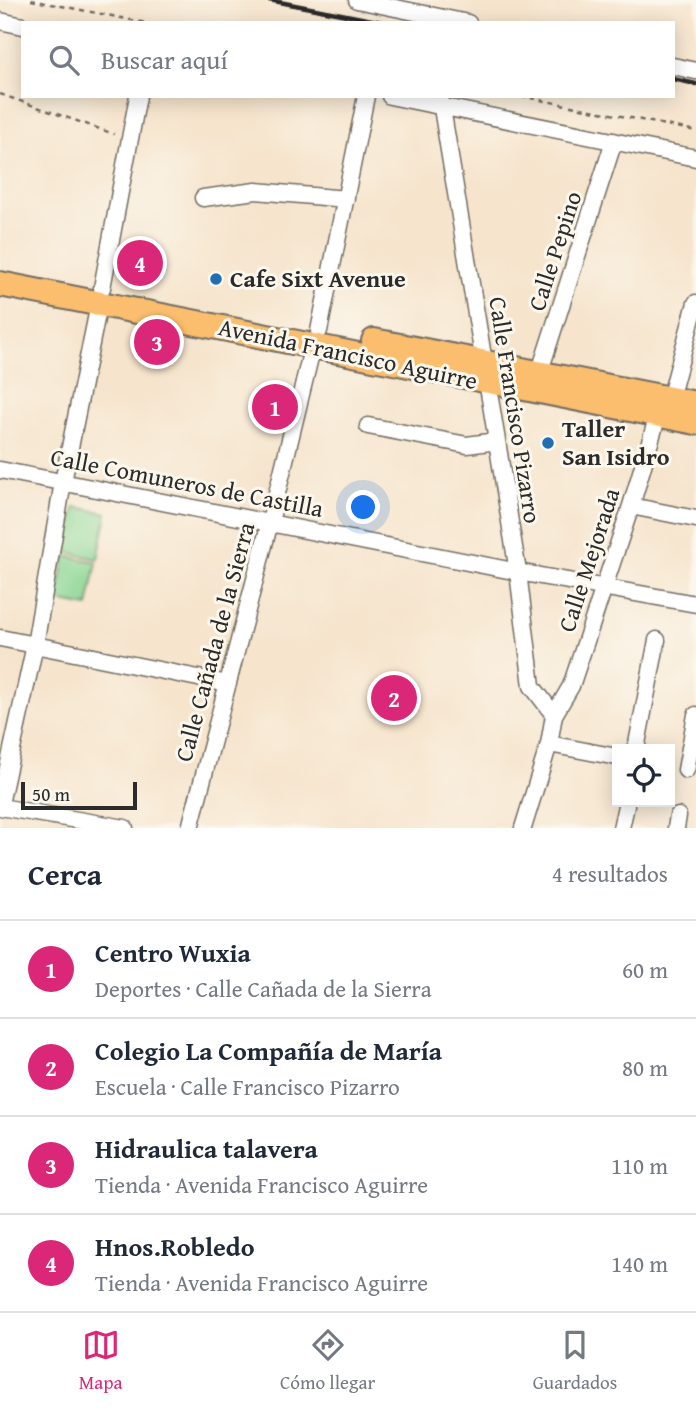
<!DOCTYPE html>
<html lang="es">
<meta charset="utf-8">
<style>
:root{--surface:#fff;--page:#f6f6f7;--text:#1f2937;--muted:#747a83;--line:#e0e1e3;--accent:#db2777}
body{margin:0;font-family:"Gentium Book Plus",serif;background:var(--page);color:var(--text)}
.controls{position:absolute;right:21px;bottom:21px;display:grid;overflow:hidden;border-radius:0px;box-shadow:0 4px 18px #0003}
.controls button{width:63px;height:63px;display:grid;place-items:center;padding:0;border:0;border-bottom:2px solid var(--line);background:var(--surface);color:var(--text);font:35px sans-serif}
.scale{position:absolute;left:21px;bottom:18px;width:116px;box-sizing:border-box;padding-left:7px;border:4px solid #2b2b2b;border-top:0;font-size:19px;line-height:24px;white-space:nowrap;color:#2b2b2b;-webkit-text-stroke:5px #fbf7ec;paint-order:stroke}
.you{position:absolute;left:364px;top:508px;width:24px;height:24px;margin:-18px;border:5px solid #fff;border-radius:50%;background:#1a73e8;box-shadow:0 0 0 10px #1a73e833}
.badge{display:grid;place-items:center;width:46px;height:46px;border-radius:50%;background:var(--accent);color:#fff;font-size:23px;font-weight:700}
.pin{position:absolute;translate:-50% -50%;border:4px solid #fff;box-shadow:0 2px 7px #0006}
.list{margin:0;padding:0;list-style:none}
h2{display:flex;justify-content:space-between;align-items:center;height:91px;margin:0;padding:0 28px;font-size:30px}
h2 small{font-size:23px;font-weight:400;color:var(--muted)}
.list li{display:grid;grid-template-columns:46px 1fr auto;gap:21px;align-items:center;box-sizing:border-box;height:98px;padding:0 28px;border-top:2px solid var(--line)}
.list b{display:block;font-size:26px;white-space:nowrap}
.list p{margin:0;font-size:23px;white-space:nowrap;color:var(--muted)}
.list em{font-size:23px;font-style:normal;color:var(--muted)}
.icon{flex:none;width:38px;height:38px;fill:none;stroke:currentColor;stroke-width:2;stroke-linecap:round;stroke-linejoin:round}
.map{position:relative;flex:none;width:696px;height:828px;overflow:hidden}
.search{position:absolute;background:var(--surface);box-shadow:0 4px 18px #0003;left:21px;right:21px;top:21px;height:77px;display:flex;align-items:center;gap:18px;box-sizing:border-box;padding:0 24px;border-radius:0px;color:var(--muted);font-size:26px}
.sheet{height:483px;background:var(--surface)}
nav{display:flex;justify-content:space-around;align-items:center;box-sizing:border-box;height:98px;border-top:2px solid var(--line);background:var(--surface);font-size:19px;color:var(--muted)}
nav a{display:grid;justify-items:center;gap:4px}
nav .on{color:var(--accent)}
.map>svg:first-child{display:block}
.green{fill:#8ad592;stroke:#5a805e;stroke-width:2}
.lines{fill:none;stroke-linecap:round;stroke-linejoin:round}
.street-casing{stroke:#726c63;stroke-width:19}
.primary-casing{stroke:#726c63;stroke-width:28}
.path{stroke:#726c63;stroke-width:2.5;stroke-dasharray:5 5;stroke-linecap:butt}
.street{stroke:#fff;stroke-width:16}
.primary{stroke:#fbbe6e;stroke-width:24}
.rail{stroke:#2b2b2b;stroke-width:4.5}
.poi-dot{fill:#1f6fb2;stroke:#fbf7ec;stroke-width:2.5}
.labels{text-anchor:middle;stroke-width:6;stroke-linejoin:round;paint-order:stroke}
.street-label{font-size:24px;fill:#2b2b2b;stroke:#fbf7ec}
.poi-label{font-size:24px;font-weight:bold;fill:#2b2b2b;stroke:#fbf7ec;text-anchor:start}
</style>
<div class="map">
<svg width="696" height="828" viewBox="0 0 696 828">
<rect width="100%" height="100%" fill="#fbf7ec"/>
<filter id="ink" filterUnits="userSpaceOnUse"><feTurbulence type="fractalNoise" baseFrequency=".0143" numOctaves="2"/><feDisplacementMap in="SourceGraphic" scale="14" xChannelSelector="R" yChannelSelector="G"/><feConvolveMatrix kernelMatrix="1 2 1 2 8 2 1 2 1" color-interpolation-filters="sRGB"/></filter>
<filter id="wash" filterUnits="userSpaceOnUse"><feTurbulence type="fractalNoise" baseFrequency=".00686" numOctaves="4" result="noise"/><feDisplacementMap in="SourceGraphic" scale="28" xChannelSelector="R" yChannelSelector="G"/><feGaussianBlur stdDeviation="1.57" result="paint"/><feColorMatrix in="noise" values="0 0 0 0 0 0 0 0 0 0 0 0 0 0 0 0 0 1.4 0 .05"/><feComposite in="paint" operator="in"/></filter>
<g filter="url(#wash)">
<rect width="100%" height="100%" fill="#f6e4cc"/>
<path class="green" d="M75,507L107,513L98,559L66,552Z
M65,556L97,562L88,607L57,601Z"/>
</g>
<g filter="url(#ink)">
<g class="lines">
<defs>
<path id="street" d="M357,0L468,23
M0,21L23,26
M673,66L696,71
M390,96L696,158
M440,96L497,441L518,572L532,686L554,715
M203,198L256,191L346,199
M102,288L138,96
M319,331L366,96
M539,374L614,141
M670,399L696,303
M368,426L467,445L497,441
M0,470L518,572L696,604
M631,506L696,519
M0,638L228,684
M549,744L617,757
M636,749L657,640
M686,770L696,715
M0,804L35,645L63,482L99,304
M0,807L125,828
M190,828L270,522L313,345
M523,828L549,744L554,715L571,686L631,506L658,415
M621,828L626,806
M676,828L678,816"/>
<path id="primary" d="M0,284L696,422
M374,341L696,404"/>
</defs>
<use href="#street" class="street-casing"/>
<use href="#primary" class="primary-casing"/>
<path class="path" d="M31,0L147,23
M0,94L114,134
M521,96L696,131"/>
<use href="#street" class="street"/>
<use href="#primary" class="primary"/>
<path class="rail" d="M269,0L387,23
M673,79L696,84"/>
</g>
</g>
<g class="poi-dot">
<circle cx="216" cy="279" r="7"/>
<circle cx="548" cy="443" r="7"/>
</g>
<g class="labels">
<g class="street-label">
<text transform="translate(555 251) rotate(-72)" y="8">Calle Pepino</text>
<text transform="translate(348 354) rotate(12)" y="8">Avenida Francisco Aguirre</text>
<text transform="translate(515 410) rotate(81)" y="8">Calle Francisco Pizarro</text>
<text transform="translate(187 483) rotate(11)" y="8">Calle Comuneros de Castilla</text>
<text transform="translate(589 560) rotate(-72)" y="8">Calle Mejorada</text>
<text transform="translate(215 642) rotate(-75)" y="8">Calle Cañada de la Sierra</text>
</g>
<g class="poi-label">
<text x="230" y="287">Cafe Sixt Avenue</text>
<text x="562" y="437">Taller<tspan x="562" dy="28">San Isidro</tspan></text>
</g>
</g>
</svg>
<div class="controls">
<button><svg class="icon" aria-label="locate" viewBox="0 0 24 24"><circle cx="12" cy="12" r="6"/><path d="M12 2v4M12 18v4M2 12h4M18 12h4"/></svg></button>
</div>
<div class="scale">50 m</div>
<div class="you"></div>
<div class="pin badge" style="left:275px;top:407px">1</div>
<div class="pin badge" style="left:394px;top:698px">2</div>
<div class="pin badge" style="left:157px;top:342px">3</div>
<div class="pin badge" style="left:140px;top:263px">4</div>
<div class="search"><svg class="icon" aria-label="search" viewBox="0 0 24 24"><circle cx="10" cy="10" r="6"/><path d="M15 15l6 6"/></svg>Buscar aquí</div>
</div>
<section class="sheet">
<h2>Cerca<small>4 resultados</small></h2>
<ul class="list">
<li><span class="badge">1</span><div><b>Centro Wuxia</b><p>Deportes · Calle Cañada de la Sierra</p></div><em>60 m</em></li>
<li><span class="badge">2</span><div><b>Colegio La Compañía de María</b><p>Escuela · Calle Francisco Pizarro</p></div><em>80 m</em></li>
<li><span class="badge">3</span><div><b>Hidraulica talavera</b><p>Tienda · Avenida Francisco Aguirre</p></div><em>110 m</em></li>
<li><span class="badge">4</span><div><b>Hnos.Robledo</b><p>Tienda · Avenida Francisco Aguirre</p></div><em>140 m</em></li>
</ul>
</section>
<nav>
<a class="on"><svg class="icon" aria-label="map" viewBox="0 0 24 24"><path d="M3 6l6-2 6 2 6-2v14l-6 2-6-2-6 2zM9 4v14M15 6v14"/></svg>Mapa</a>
<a><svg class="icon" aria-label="directions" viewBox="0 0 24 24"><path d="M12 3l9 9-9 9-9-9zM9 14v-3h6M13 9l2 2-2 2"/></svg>Cómo llegar</a>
<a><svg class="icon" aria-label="saved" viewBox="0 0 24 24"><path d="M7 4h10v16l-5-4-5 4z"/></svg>Guardados</a>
</nav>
